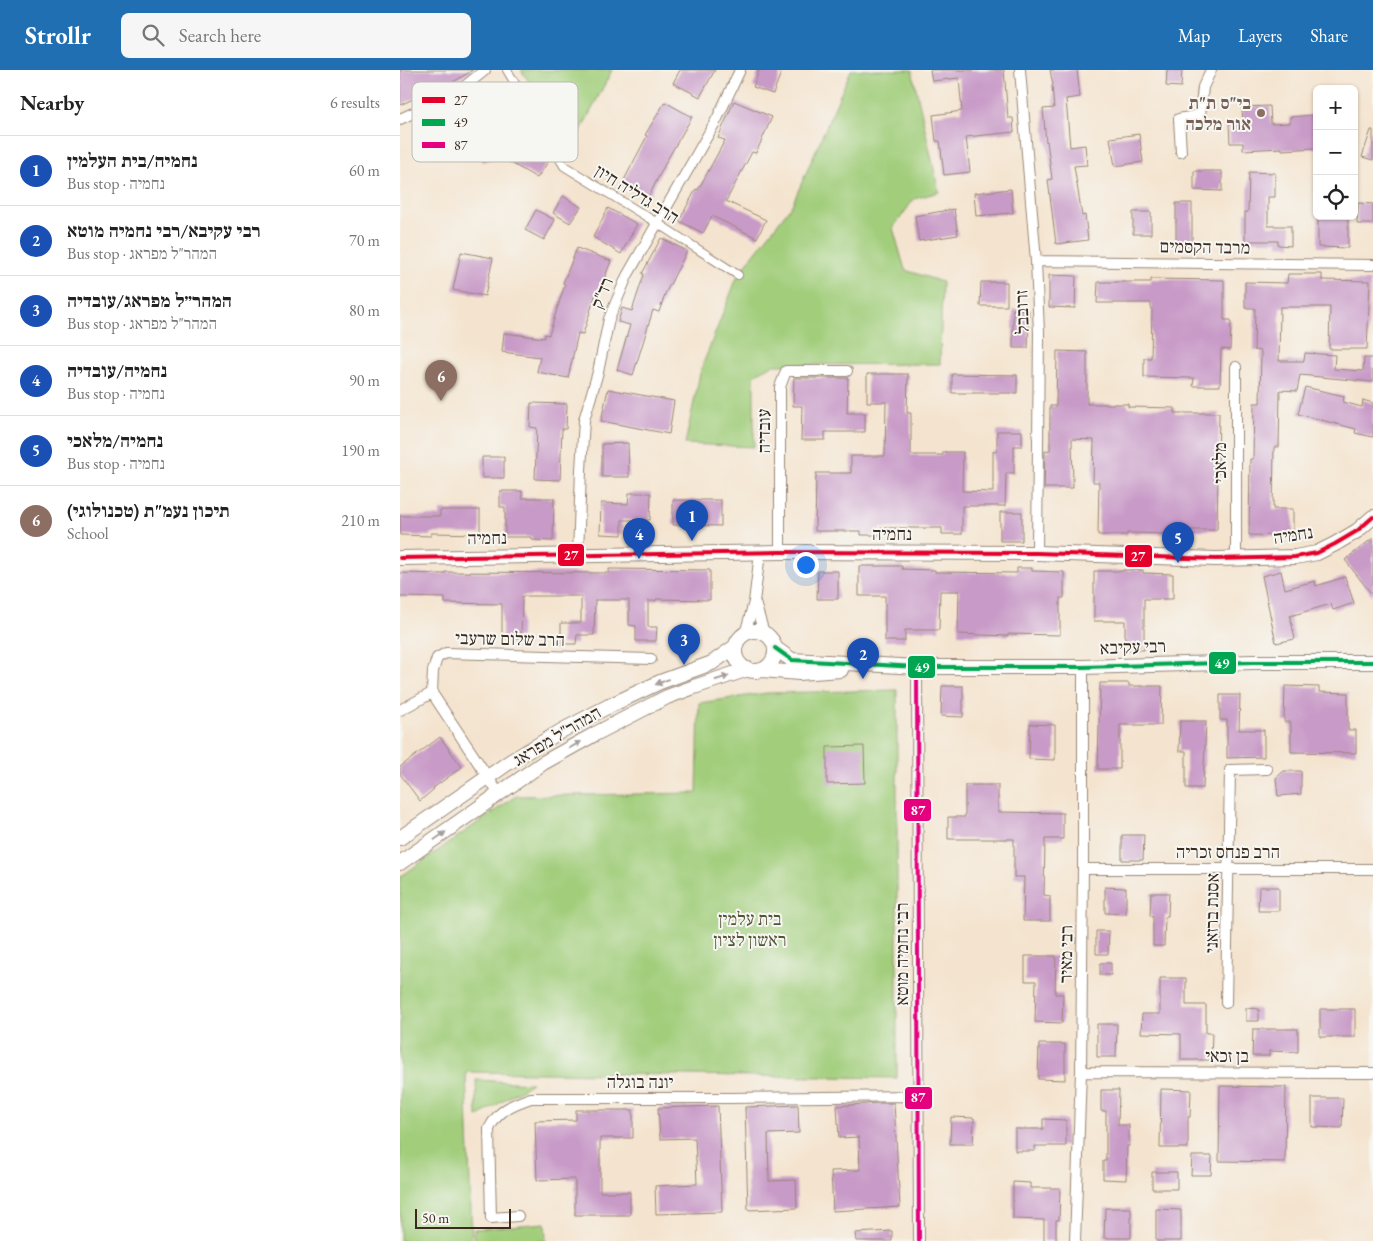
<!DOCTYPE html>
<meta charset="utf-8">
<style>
:root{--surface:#fff;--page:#f6f6f6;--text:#222;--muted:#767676;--line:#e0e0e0;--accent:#1f6fb2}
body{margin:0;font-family:"EB Garamond","Frank Ruhl Libre",serif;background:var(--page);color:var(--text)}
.controls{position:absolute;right:15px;top:15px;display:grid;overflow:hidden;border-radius:8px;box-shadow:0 1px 4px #0004}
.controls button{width:45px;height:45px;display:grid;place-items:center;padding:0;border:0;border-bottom:1px solid var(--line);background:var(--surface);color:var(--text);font:25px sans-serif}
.scale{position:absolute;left:15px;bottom:12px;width:96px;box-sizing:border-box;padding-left:5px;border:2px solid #3b2a1e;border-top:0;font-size:14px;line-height:18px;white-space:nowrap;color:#3b2a1e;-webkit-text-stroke:4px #f6f6f2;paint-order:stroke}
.you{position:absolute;left:405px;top:494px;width:18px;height:18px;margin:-12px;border:4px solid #fff;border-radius:50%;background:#1a73e8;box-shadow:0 0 0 8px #1a73e833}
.badge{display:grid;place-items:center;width:32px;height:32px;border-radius:50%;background:var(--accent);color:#fff;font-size:16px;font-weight:700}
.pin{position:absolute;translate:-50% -41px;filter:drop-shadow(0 1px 2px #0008)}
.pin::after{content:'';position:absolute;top:26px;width:18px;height:15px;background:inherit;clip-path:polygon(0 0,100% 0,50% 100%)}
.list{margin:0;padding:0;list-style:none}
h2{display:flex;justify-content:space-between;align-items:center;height:65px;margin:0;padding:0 20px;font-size:21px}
h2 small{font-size:16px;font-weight:400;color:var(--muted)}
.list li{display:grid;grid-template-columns:32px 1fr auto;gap:15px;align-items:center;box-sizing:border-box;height:70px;padding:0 20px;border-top:1px solid var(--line)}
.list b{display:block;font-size:19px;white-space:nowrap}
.list p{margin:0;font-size:16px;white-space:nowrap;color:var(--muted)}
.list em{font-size:16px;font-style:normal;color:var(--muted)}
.icon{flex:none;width:28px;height:28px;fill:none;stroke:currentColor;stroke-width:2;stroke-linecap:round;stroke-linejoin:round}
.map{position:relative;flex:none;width:973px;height:1171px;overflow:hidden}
header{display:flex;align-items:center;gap:30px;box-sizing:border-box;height:70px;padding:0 25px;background:var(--accent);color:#fff}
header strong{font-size:24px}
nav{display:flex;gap:28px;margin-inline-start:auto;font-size:18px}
.search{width:350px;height:45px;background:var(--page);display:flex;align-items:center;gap:12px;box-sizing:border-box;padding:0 18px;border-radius:8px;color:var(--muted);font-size:19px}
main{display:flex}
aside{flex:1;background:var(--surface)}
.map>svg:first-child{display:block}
.green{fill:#a2ce7b;stroke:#6e7c4c}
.building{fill:#c89ac7}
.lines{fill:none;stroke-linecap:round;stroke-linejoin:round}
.pedestrian-casing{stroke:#988776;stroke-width:10}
.minor-casing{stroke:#988776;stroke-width:12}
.tertiary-casing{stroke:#988776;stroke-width:16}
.pedestrian{stroke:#fff;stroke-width:8}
.minor{stroke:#fff;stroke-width:10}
.tertiary{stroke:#fff;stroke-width:14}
.bus-1-casing{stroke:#f6f6f2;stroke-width:8}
.bus-2-casing{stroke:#f6f6f2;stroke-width:8}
.bus-3-casing{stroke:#f6f6f2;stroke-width:8}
.bus-1{stroke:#e4002b;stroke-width:4}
.bus-2{stroke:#00a651;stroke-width:4}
.bus-3{stroke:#e5007d;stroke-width:4}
.oneway{fill:#a79f9a}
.education-dot{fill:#8d6e63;stroke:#f6f6f2;stroke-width:2}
.labels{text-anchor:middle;stroke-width:4;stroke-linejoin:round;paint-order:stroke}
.education-label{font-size:18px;font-weight:bold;fill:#785e54;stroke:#f6f6f2;text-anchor:end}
.street-label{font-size:18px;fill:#3b2a1e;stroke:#f6f6f2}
.park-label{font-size:18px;fill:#555335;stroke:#f6f6f2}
.key{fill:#f6f6f2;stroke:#beb9b2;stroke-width:1}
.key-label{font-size:14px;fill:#3b2a1e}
.line-badge{stroke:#f6f6f2;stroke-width:2}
.badge-label{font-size:14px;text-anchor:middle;font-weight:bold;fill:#fff}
</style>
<header>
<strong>Strollr</strong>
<div class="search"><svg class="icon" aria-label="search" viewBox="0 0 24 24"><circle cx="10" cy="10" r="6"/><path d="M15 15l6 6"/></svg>Search here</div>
<nav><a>Map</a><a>Layers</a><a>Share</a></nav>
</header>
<main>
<aside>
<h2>Nearby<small>6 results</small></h2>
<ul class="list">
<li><span class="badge" style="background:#1a4fb4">1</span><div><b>נחמיה/בית העלמין</b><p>Bus stop · נחמיה</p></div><em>60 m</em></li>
<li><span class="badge" style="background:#1a4fb4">2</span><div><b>רבי עקיבא/רבי נחמיה מוטא</b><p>Bus stop · המהר&quot;ל מפראג</p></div><em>70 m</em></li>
<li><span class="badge" style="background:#1a4fb4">3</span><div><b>המהר״ל מפראג/עובדיה</b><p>Bus stop · המהר&quot;ל מפראג</p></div><em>80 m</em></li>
<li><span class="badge" style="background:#1a4fb4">4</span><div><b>נחמיה/עובדיה</b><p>Bus stop · נחמיה</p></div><em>90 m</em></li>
<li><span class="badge" style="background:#1a4fb4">5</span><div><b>נחמיה/מלאכי</b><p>Bus stop · נחמיה</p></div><em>190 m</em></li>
<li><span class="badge" style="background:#8d6e63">6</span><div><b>תיכון נעמ&quot;ת (טכנולוגי)</b><p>School</p></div><em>210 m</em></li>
</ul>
</aside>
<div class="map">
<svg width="973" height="1171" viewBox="0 0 973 1171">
<rect width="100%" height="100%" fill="#f6f6f2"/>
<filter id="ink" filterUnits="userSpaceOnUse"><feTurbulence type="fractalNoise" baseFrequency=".02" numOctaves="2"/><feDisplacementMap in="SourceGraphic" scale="10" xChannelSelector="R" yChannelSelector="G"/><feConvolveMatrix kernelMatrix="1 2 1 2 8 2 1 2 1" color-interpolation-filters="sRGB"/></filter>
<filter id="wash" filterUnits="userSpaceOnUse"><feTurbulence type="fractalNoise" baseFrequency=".0096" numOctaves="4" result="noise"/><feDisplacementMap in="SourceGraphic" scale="20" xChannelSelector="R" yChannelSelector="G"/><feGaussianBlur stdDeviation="1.12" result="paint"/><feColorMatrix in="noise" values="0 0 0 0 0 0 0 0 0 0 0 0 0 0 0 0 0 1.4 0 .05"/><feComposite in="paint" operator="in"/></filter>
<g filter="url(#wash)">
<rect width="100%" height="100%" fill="#f4e4cf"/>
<path class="green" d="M121,0H212L173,76Z
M451,0H512L539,122L514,129L493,158L505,200L542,212L540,294L373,295L354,305V377L285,374L301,299L338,205L392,135Z
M497,620V1008L66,1002L72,1171H0V807L116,726L297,723L299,633L367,623Z
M76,1010L132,1013L77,1047Z
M145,1153L146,1171H75L74,1159Z"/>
<g id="blocks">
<path class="building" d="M0,0H73L40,20L38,18L0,35Z
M280,0H315L300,27L273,13Z
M359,0H382L373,24L353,17Z
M530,0H604L608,48H613L614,62L566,67L570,102L544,105L540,71H536L533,45L562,41L559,8L532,11Z
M650,0H677L680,27L666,29L670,77L685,75L687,95L674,96L682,146L685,145L688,170L656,174L648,110L652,109L647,71L646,72L643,39L654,38L652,16L653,15Z
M767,0H782L781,17L766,16Z
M334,31L372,47L356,83L352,82L326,131L366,150L357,168L312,146L303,163L279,151L296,119L298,120L325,70L318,68Z
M265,32L292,47L267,90L248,128L222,114L247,66L245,65Z
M107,35L121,71L150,89L137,108L99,86L83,92L66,52Z
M870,36L871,54L890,53V47L913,45V52H915L916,78L882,80V78L843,80V73H830L829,54H843L842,37Z
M971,60H973V90L962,87Z
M739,64L743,92L715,96L710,68Z
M794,101H822V121L794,120Z
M849,102L875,103V127H868V156H891V176L878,175V171H845V142H848Z
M611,119L613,143L576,146L574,123Z
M163,126L181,137L170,153L153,143Z
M776,133H792V175L776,174Z
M958,133L973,134V154H957Z
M208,138L237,154L221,184L193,167Z
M554,139L558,165L519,171L515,146Z
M136,140L155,150L144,170L125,160Z
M733,142H751V164H733Z
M918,146H948V178L918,177Z
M261,168L287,181L265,224L259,242L253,240L233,305L217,300L230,255L218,252L222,238L232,241L244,204H242Z
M177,178L211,191L197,227L195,226L183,264L178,263L168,308L137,302L140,287L102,282L104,263L144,268L145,264L149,265L165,214L163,213Z
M61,182L93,188L85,226L53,220Z
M888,204H922V210L970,211L967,279H929L930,237H880L879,291H904L905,283L935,285L934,299L963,301L964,288H973V312L900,305L897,321L880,320L879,377H874L873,439H893V466L849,465L850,389H853L854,333H860L861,281L854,280L855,238H845V212L887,213Z
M649,205L676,206L675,238L649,237Z
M751,209L824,210V250H831L830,280L821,279L820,316H793L794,308L744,307V288H751L752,238H751V233H697L698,212H751Z
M581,212H607V236H580Z
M613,239L629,240L628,278H613Z
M657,281L687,282V334H728V337L775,338V343H819L817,460H774L773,464L727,463V465H698L699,412H693L694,370L672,369L673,418H644L645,381L650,380V336H656Z
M467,304H508L507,343H511V385H543V382H563L562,421L593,422V381H597V361H622V376H614V403H606L605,436H562V464H542V458H480V465H461V461H415L416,403H451V386H485L486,332H467Z
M552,304L617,305V323H552Z
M394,308H448L447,343H465V362H425V370H401L402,336H393Z
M905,317L944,326L943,332L962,337L963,330L973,333V367L955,363L956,359L898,344Z
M208,319L274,331L269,364L201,351Z
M131,333L167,334L166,359H162L160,410L135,409L137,358L130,357Z
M228,373L229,407H202V374Z
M82,387H104V408H82Z
M100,421H122V428H154L153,471L132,470V467H105V437H100Z
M229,423H251L250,450H222V465L200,464L201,433L228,434Z
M273,430H321V456L273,455Z
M40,440H80V464L31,463V466L0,465V446H40Z
M600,442H622V471H600Z
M973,468V526L945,490Z
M459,496H502V499L535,500V502L617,503V498H632V501L664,502V528H660V565L608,564V566L558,564L559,521H540L539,560H505V571H485V526H459Z
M209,499L310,500V530L256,529V531H248V557H257L256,571H236V556L229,555V530H195L194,565H177L176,574H161V553H181V526H122L121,568H102V534L45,533V528L0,527V503L45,504V502L209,503Z
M723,500H743V503L773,504V529H744V580H725V551H694V501H723Z
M418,501H438V529H417Z
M881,501L885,519L915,511L916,516L945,507L954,533L933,540L931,534L890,546L895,569L876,573L862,506Z
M700,613H729V616H762L761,655H720V699H698Z
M542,616H563V647L541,646Z
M885,616L919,617V622L948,623V660H956V683L891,682V652H884Z
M820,625H840L839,660H864V687L827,688V650H820Z
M780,651H806L803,718H786V681H779Z
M630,654L655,655V690L629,689Z
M40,667L62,697L33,718L34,719L20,731L0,704V697Z
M464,676L465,713L427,714V677Z
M884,701H901V724L878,726L876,708Z
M565,715H598V742L663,743V769H645L644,825L650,826V851H623L624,807H614V769H548V747H565Z
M722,765H744L743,790H722Z
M705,817L726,818V844L705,843Z
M859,817H879V841H858Z
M751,823H769L768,846H765L764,876H753V846H750Z
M696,861H709L708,884H696Z
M625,886H656L655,924H663L662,953L635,952L636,911H625Z
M700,893H711V905H700Z
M760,908H786V935H806V963H812L811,990H781V964L741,963L742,944H760Z
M846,938L859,939V951H846Z
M920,939H955V967H920Z
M697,954H717L716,987H697Z
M853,959H898V982L869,981V986H852Z
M639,974H665V1010L638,1009Z
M820,1016L886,1017L885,1092L819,1091Z
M761,1019L791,1020L790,1047H788V1078H760Z
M701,1020H719L718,1055H729V1076H727L726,1110L703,1109V1091H706V1041H701Z
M912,1028H943L942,1058L912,1057Z
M478,1033H494L500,1137L433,1141L431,1101L460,1100L459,1067L439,1068L437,1036Z
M398,1035L399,1063L368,1064L369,1111L396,1110L397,1138L348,1140L345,1037Z
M318,1036L322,1142L256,1144L255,1116L297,1114L295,1068L260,1069L258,1038Z
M176,1040H233V1068H200V1122H230V1145H175V1109L137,1110L135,1051L176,1050Z
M551,1047L574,1048L573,1074H550Z
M643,1049L666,1050V1076H635V1081H615V1059H643Z
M792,1086H812L811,1105H791Z
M752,1102H777V1119H752Z
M613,1112L630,1113V1118H660L659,1150H656V1171H644V1150L613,1149Z
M705,1138H731V1168H704Z
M756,1139L781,1140V1171H756Z
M492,1161V1171H456L455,1163Z"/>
</g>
</g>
<g filter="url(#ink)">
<use href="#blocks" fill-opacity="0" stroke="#988776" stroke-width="1"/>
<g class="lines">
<defs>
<path id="pedestrian" d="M107,0L164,96L257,153L338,205"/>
<path id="minor" d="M620,0L636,191L639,263L637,483
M0,49L50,26L64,17L85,0
M781,82L779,49L800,45L803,17L811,0
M636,191L973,195
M836,297V489
M380,482V317L386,301H447
M178,485L181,400L184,350L198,302L209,249L227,206L317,49L340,0
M355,533L364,563
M345,564L354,532L360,483
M517,597L519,1171
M0,640L32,623
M99,724L32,623L33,601L37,588L46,583L251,589
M683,799H973
M826,933L830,700L867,699
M681,1002L973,1003
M118,1146L91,1148L89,1059C98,1040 113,1034 131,1028H329L518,1026
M675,1171L681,1002L683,799V597"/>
<path id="tertiary" d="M0,488L380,482L637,483L816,489L895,487L917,483L935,474L957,461L973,447
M335 581a20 20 0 1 1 40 0a20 20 0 1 1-40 0Z
M375,578L392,590L517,597H683L853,592H973
M362,600L399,603L441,600
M0,768L111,691L163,660L209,636L260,612L312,593L336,576
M0,793L143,693L195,664L267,627L294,617L348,599"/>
</defs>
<use href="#pedestrian" class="pedestrian-casing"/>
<use href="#minor" class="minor-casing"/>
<use href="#tertiary" class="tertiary-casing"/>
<use href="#pedestrian" class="pedestrian"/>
<use href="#minor" class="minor"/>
<use href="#tertiary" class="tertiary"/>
<defs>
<path id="bus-1" d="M0,488L380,482L637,483L816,489L895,487L917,483L935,474L957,461L973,447"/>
<path id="bus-2" d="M375,578L392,590L517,597H683L853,592H973"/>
<path id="bus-3" d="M517,597L519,1171"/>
</defs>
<use href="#bus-1" class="bus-1-casing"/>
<use href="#bus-2" class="bus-2-casing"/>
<use href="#bus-3" class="bus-3-casing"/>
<use href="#bus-1" class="bus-1"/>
<use href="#bus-2" class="bus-2"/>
<use href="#bus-3" class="bus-3"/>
</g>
<defs><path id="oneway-solid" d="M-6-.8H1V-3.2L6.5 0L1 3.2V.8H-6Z" transform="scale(1.25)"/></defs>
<g class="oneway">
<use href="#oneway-solid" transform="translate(322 608) rotate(-18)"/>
<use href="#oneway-solid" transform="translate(262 612) rotate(158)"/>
<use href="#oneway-solid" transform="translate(175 675) rotate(-30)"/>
<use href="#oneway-solid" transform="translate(40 766) rotate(-35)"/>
</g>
</g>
<circle class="education-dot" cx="861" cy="43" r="5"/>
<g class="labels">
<g class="education-label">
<text x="851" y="39">בי"ס ת"ת<tspan x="851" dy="21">אור מלכה</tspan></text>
</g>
<g class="street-label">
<text transform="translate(237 124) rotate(32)" y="6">הרב גדליה חיון</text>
<text transform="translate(805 177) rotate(1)" y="6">מרבד הקסמים</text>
<text transform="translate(202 223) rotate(-68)" y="6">רד"ק</text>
<text transform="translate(622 242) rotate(-92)" y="6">זרובבל</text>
<text transform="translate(364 361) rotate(-90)" y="6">עובדיה</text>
<text transform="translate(820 393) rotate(-90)" y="6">מלאכי</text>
<text x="492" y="470">נחמיה</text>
<text transform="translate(893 465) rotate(-9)" y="6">נחמיה</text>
<text transform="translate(87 468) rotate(-1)" y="6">נחמיה</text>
<text transform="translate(110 569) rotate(1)" y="6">הרב שלום שרעבי</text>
<text transform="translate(733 577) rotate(-2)" y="6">רבי עקיבא</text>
<text transform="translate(157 666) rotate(-31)" y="6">המהר"ל מפראג</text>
<text x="828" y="788">הרב פנחס זכריה</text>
<text transform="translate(812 843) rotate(-89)" y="6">אסנת ברזאני</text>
<text transform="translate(502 884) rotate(-90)" y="6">רבי נחמיה מוטא</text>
<text transform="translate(666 884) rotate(-89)" y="6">רבי מאיר</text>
<text x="827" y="992">בן זכאי</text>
<text x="240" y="1018">יונה בוגלה</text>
</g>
<g class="park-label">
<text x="350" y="855">בית עלמין<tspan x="350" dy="21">ראשון לציון</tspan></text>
</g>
</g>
<rect x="12" y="12" width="166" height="80" rx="8" class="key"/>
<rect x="22" y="27" width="23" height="6" fill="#e4002b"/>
<rect x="22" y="49" width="23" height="7" fill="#00a651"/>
<rect x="22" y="72" width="23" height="6" fill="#e5007d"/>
<g class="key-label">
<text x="54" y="35">27</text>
<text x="54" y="57">49</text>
<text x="54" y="80">87</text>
</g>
<g class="line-badge">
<rect x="157" y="473" width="28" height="24" rx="5" fill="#e4002b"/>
<rect x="724" y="474" width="29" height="24" rx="5" fill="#e4002b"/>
<rect x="808" y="581" width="29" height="24" rx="5" fill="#00a651"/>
<rect x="507" y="585" width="29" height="24" rx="5" fill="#00a651"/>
<rect x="503" y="728" width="29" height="24" rx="5" fill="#e5007d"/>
<rect x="504" y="1016" width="29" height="24" rx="5" fill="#e5007d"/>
</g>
<g class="badge-label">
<text x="171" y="490">27</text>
<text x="738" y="491">27</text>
<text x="822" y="598">49</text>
<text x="522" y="602">49</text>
<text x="518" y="745">87</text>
<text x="518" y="1032">87</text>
</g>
</svg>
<div class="controls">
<button>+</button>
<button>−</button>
<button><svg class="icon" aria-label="locate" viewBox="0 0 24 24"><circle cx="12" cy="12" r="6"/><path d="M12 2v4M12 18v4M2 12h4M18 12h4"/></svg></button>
</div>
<div class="scale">50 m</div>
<div class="you"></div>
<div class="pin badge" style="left:292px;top:471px;background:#1a4fb4">1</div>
<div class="pin badge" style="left:463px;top:609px;background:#1a4fb4">2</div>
<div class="pin badge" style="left:284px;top:595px;background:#1a4fb4">3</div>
<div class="pin badge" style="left:239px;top:489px;background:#1a4fb4">4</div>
<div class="pin badge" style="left:778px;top:493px;background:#1a4fb4">5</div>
<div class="pin badge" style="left:41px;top:331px;background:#8d6e63">6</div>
</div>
</main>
